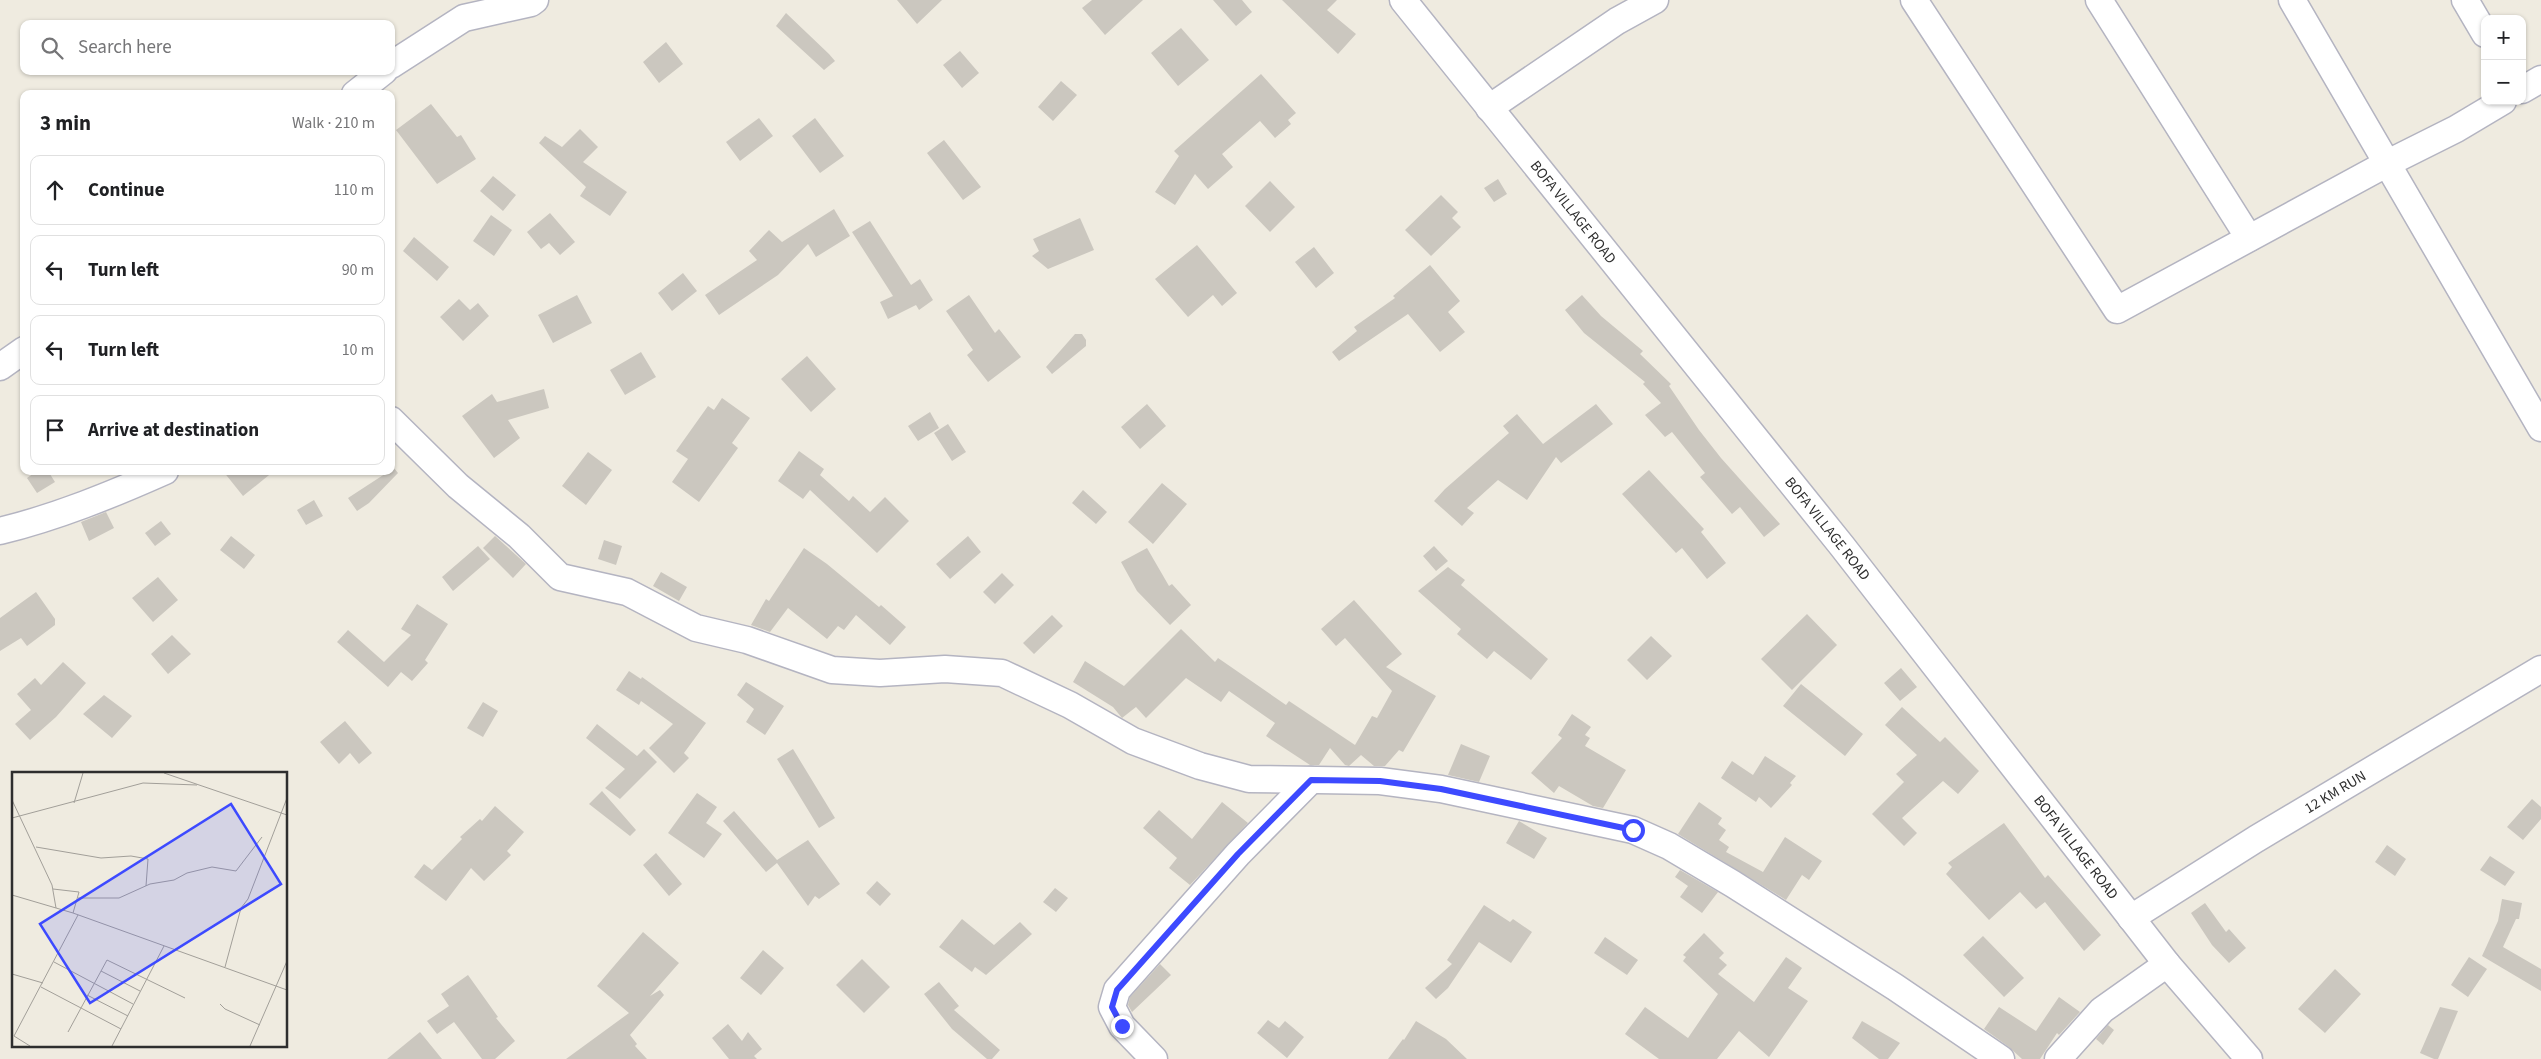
<!DOCTYPE html>
<meta charset="utf-8">
<style>
:root{--surface:#fff;--page:#f2f2f2;--text:#202124;--muted:#757577;--line:#e0e0e0}
body{margin:0;font-family:"Source Sans 3",sans-serif;background:var(--page);color:var(--text)}
.controls{position:absolute;right:15px;top:15px;display:grid;overflow:hidden;border-radius:10px;box-shadow:0 1px 4px #0004}
.controls button{width:45px;height:45px;display:grid;place-items:center;padding:0;border:0;border-bottom:1px solid var(--line);background:var(--surface);color:var(--text);font:25px sans-serif}
.stop{position:absolute;width:15px;height:15px;margin:-11px;border:4px solid #3d4aff;border-radius:50%;background:#fff}
.stop.end{background:#3d4aff;border-color:#fff;box-shadow:0 1px 5px #0008}
.list{margin:0;padding:0;list-style:none}
h2{display:flex;justify-content:space-between;align-items:center;height:65px;margin:0;padding:0 20px;font-size:21px}
h2 small{font-size:16px;font-weight:400;color:var(--muted)}
.list li{display:grid;grid-template-columns:32px 1fr auto;gap:15px;align-items:center;box-sizing:border-box;height:70px;margin:0 10px 10px;padding:0 10px;border:1px solid var(--line);border-radius:10px}
.list b{display:block;font-size:19px;white-space:nowrap}
.list em{font-size:16px;font-style:normal;color:var(--muted)}
.icon{flex:none;width:28px;height:28px;fill:none;stroke:currentColor;stroke-width:2;stroke-linecap:round;stroke-linejoin:round}
.map{position:relative;flex:none;width:2541px;height:1059px;overflow:hidden}
.search{position:absolute;background:var(--surface);box-shadow:0 1px 4px #0004;left:20px;top:20px;width:375px;height:55px;display:flex;align-items:center;gap:12px;box-sizing:border-box;padding:0 18px;border-radius:10px;color:var(--muted);font-size:19px}
.panel{position:absolute;background:var(--surface);box-shadow:0 1px 4px #0004;left:20px;top:90px;width:375px;height:385px;border-radius:10px}
.map>svg:first-child{display:block}
.building{fill:#cbc7bf}
.lines{fill:none;stroke-linecap:round;stroke-linejoin:round}
.minor-casing{stroke:#b4b4c1;stroke-width:29}
.minor{stroke:#fff;stroke-width:26}
.route{stroke:#3d4aff;stroke-width:6}
.labels{text-anchor:middle;stroke-width:4;stroke-linejoin:round;paint-order:stroke}
.street-label{font-size:15px;fill:#2e2e2e;stroke:#fff}
.inset-road{fill:none;stroke:#a29f99;stroke-width:1}
.view{fill:#3d4aff;fill-opacity:0.15;stroke:#3d4aff;stroke-width:2.5}
.inset-edge{fill:none;stroke:#2e2e2e;stroke-width:2.5}
</style>
<div class="map">
<svg width="2541" height="1059" viewBox="0 0 2541 1059">
<rect width="100%" height="100%" fill="#efebe0"/>
<path class="building" d="M897,0H942L917,24Z
M1092,0H1143L1105,35L1082,8Z
M1213,0H1242L1252,12L1236,26Z
M1282,0H1337L1327,10L1356,34L1338,54Z
M786,13L829,54L835,61L824,70L776,26Z
M1181,28L1209,60L1178,86L1151,53Z
M666,42L683,64L659,83L643,62Z
M960,51L979,73L962,88L943,65Z
M1261,74L1296,113L1288,120L1291,124L1275,138L1260,121L1222,154L1233,167L1208,189L1195,174L1175,205L1155,192L1179,156L1174,151Z
M1061,81L1077,95L1053,121L1038,107Z
M431,104L457,137L461,135L476,159L437,184L396,130Z
M759,118L773,136L740,161L726,142Z
M815,118L844,156L820,173L792,136Z
M580,129L598,147L583,162L627,192L610,216L580,196L586,187L539,143L545,136L562,147Z
M944,140L981,187L963,200L927,153Z
M493,176L516,195L503,211L480,191Z
M1498,179L1507,194L1494,202L1484,188Z
M1270,181L1295,207L1270,232L1245,206Z
M1441,195L1458,212L1452,218L1461,227L1431,256L1405,230Z
M834,209L850,236L816,257L808,244L778,275L719,315L705,295L757,260L749,251L769,230L782,242Z
M550,213L575,242L560,255L549,243L541,249L527,232Z
M491,215L512,230L494,256L473,241Z
M1080,218L1094,250L1048,269L1032,256L1039,251L1033,239Z
M870,221L911,285L920,279L933,300L919,310L916,305L888,319L880,302L893,296L852,232Z
M414,237L449,267L437,281L403,251Z
M1197,245L1237,293L1222,306L1213,295L1188,317L1155,279Z
M1314,247L1334,273L1316,288L1295,262Z
M1430,265L1460,301L1448,312L1465,332L1440,352L1408,314L1339,361L1332,352L1357,331L1354,327L1395,298L1393,296Z
M683,273L697,291L672,311L658,293Z
M577,295L592,323L553,343L538,315Z
M969,295L995,333L999,329L1021,357L988,382L967,355L973,350L946,311Z
M1582,295L1601,316L1643,351L1640,354L1671,384L1669,386L1699,430L1721,458L1780,524L1764,537L1740,507L1732,514L1700,477L1705,473L1672,432L1665,437L1645,415L1661,403L1643,384L1645,382L1584,333L1565,310Z
M459,299L470,310L478,303L489,316L463,341L440,317Z
M1075,334H1082L1086,340V346L1052,374L1046,367Z
M641,352L656,377L625,395L610,370Z
M807,356L836,389L811,412L781,379Z
M544,389L549,408L508,420L520,438L494,458L462,416L492,394L497,402Z
M722,398L750,418L732,443L738,448L699,502L672,482L688,459L676,451L708,406L714,410Z
M1147,404L1166,426L1140,449L1121,427Z
M1596,404L1613,424L1561,463L1556,457L1527,500L1498,480L1467,508L1474,513L1462,526L1434,501L1445,489L1509,433L1503,426L1517,414L1543,444Z
M930,412L939,428L918,441L908,426Z
M948,424L966,452L952,461L934,433Z
M799,451L824,469L820,475L849,501L853,496L870,512L885,497L909,521L877,553L810,490L803,499L778,481Z
M588,452L612,470L586,505L562,486Z
M394,468L398,473L369,503L357,511L348,498Z
M1649,470L1704,529L1701,532L1726,563L1707,579L1682,548L1676,553L1622,494Z
M37,471H48L55,482L37,493L27,478Z
M223,471H274L243,496Z
M1162,483L1187,504L1153,544L1128,522Z
M1083,490L1107,512L1096,524L1072,503Z
M314,500L323,516L306,525L297,510Z
M106,512L114,528L89,541L81,522Z
M161,521L171,534L155,546L145,533Z
M231,536L255,555L244,569L220,550Z
M495,536L526,564L513,578L483,548Z
M968,536L981,552L950,579L936,564Z
M604,540L622,546L616,565L598,559Z
M478,546L490,559L453,591L442,577Z
M1434,546L1448,561L1436,571L1423,556Z
M804,548L827,564L879,607L881,605L906,627L890,645L856,615L844,630L838,626L827,639L788,608L770,632L751,625L766,599L769,601Z
M1147,548L1169,586L1172,584L1191,605L1170,625L1137,591L1121,562Z
M1448,567L1465,580L1461,585L1548,659L1531,680L1494,651L1487,659L1457,634L1461,629L1418,591Z
M661,572L687,587L679,601L653,586Z
M1002,573L1014,585L995,604L983,592Z
M158,577L178,600L153,622L132,598Z
M36,592L55,619V625L27,646L21,638L0,651V618Z
M1354,600L1402,654L1386,667L1436,696L1403,752L1399,750L1385,766H1374L1361,755L1349,766L1345,765L1330,748L1319,765H1310L1266,736L1275,723L1229,691L1221,702L1186,678L1146,718L1136,707L1122,718L1113,707L1073,682L1085,661L1124,686L1181,629L1215,662L1218,658L1286,705L1289,701L1355,745L1372,716L1377,718L1392,691L1345,638L1336,646L1321,629Z
M417,604L448,624L425,660L428,663L412,681L401,672L388,687L337,642L348,630L384,662L411,635L401,629Z
M1807,614L1837,645L1792,690L1761,659Z
M1052,615L1063,626L1034,654L1023,643Z
M172,635L191,654L168,674L151,654Z
M1651,636L1672,656L1647,680L1627,660Z
M63,662L86,683L56,717L30,740L15,724L31,710L17,694L35,678L41,685Z
M1901,668L1917,687L1900,701L1884,683Z
M629,671L641,679L642,677L706,723L684,753L689,758L674,773L649,748L673,724L641,701L639,705L616,690Z
M746,682L784,706L765,735L746,722L754,709L737,695Z
M1801,684L1863,734L1845,756L1783,706Z
M104,695L132,716L112,738L83,714Z
M483,702L498,711L483,737L467,728Z
M1902,707L1940,742L1945,737L1979,771L1958,794L1943,781L1902,818L1917,833L1904,846L1872,814L1904,782L1896,774L1917,755L1885,725Z
M1572,714L1591,727L1585,735L1590,738L1585,746L1626,770L1603,808L1593,806L1559,786L1554,793L1531,773L1562,738L1558,735Z
M345,721L372,753L359,764L350,753L339,764L320,742Z
M597,724L637,756L644,749L657,762L620,799L605,788L625,769L586,738Z
M1461,744L1490,756L1479,782L1448,775Z
M793,749L835,818L819,828L777,759Z
M1765,756L1796,776L1790,783L1792,785L1771,808L1759,797L1756,802L1721,778L1732,761L1753,775Z
M602,791L636,830L630,836L589,804Z
M697,793L717,807L706,823L722,834L704,858L668,833Z
M2532,799L2541,807V819L2523,840L2507,827Z
M1222,802L1248,823L1190,885L1169,868L1177,858L1143,828L1159,810L1192,839Z
M1699,802L1722,818L1718,824L1726,830L1719,840L1729,847L1726,852L1763,872L1785,837L1822,861L1809,880L1802,875L1786,900L1678,834Z
M495,806L524,832L507,851L511,855L484,881L471,868L446,901L414,877L424,864L432,870L462,839L460,837L480,819L482,821Z
M734,811L777,860L808,840L840,884L819,899L815,896L808,906L777,863L766,872L723,821Z
M1519,821L1547,838L1534,859L1506,843Z
M2004,823L2045,878L2048,875L2101,935L2084,951L2045,902L2036,909L2020,892L1989,920L1946,874L1952,867L1948,863Z
M2387,845L2406,859L2395,876L2375,862Z
M656,853L682,884L669,896L643,865Z
M2490,856L2515,872L2505,886L2480,870Z
M1680,870L1718,892L1702,913L1680,897L1688,886L1675,877Z
M877,881L891,894L880,906L866,893Z
M1055,888L1068,898L1056,912L1043,902Z
M2502,899L2522,903L2519,919H2516L2503,947L2541,969V991L2482,956L2498,921Z
M2205,903L2226,932L2229,929L2246,948L2229,963L2212,945L2191,913Z
M1484,905L1510,922L1513,919L1532,932L1511,963L1479,942L1448,988L1436,999L1425,988L1452,964L1447,960Z
M962,919L994,945L1020,922L1032,934L986,975L975,967L972,972L939,947Z
M643,932L679,963L650,996L660,990L664,995L630,1035L637,1044L635,1046L647,1059H566L629,1013L597,986Z
M1704,933L1724,953L1719,958L1727,965L1718,974L1754,1002L1786,957L1802,968L1788,988L1808,1001L1769,1057L1739,1031L1717,1059H1659L1625,1034L1645,1007L1688,1038L1718,994L1683,961L1686,957L1683,955Z
M1983,936L2024,978L2004,997L1963,955Z
M1605,937L1638,960L1627,975L1594,953Z
M763,950L784,968L761,995L740,978Z
M2469,957L2487,969L2468,997L2451,985Z
M862,959L890,987L864,1013L836,985Z
M1160,964L1171,975L1132,1012L1128,1005L1130,997Z
M2335,969L2361,994L2325,1033L2298,1009Z
M468,975L498,1017L496,1018L515,1041L495,1059H482L454,1022L437,1034L427,1021L449,1006L441,994Z
M939,982L959,1006L954,1010L1000,1050L992,1059H987L952,1029L924,994Z
M2059,997L2080,1012L2059,1035L2057,1033L2040,1059H2022L2009,1047L1984,1029L1999,1007L2036,1031Z
M2440,1007L2458,1011L2438,1059H2434L2420,1053Z
M1268,1020L1279,1028L1285,1021L1304,1037L1287,1058L1257,1033Z
M1416,1021L1446,1039L1467,1059H1388L1403,1039L1404,1040Z
M1862,1021L1900,1043L1888,1059H1879L1852,1038Z
M728,1024L742,1041L748,1032L762,1049L754,1056L757,1059H729L712,1038Z
M2108,1025L2114,1030L2103,1045L2096,1039Z
M420,1032L442,1059H387Z"/>
<g class="lines">
<defs>
<g id="minor">
<path id="s1" d="M1403,0L1842,546L2167,964L2249,1059"/>
<path d="M1914,0L2117,310L2386,164L2456,129L2503,101"/>
<path d="M2099,0L2249,238"/>
<path d="M2292,0L2541,428"/>
<path d="M2465,0L2485,34"/>
<path d="M391,65L464,18L531,3L535,0"/>
<path d="M2522,90L2541,79"/>
<path d="M355,94L384,71"/>
<path d="M1489,108L1617,21L1655,0"/>
<path d="M0,367L24,350"/>
<path d="M391,420L458,486L519,536L560,577L627,592L696,628L747,640L832,670L880,673L945,669L1002,673L1070,705L1133,741L1200,766L1249,779L1380,781L1441,789L1633,830L1669,846L1733,884L1895,987L2001,1059"/>
<path d="M0,531C57,517 111,495 165,471"/>
<path id="s2" d="M2131,918L2256,839L2541,669"/>
<path d="M1154,1059L1122,1026L1112,1007L1117,990L1238,854L1311,780"/>
<path d="M2058,1059L2102,1010L2167,964"/>
</g>
</defs>
<use href="#minor" class="minor-casing"/>
<use href="#minor" class="minor"/>
</g>
<g class="lines">
<path class="route" d="M1122,1026L1112,1007L1117,990L1238,854L1311,780L1380,781L1441,789L1633,830"/>
</g>
<g class="labels">
<g class="street-label">
<text dy="5" stroke="none"><textPath href="#s1" startOffset="272">BOFA VILLAGE ROAD</textPath></text>
<text dy="5" stroke="none"><textPath href="#s1" startOffset="678">BOFA VILLAGE ROAD</textPath></text>
<text dy="5" stroke="none"><textPath href="#s2" startOffset="240">12 KM RUN</textPath></text>
<text dy="5" stroke="none"><textPath href="#s1" startOffset="1082">BOFA VILLAGE ROAD</textPath></text>
</g>
</g>
<g transform="translate(12 772)">
<rect width="275" height="275" fill="#efebe0"/>
<path class="inset-road" d="M152,1L275,43M0,28L40,113L44,136M62,31L71,1M0,46L131,11L185,13M24,75L89,86L119,84L136,87L134,114M41,117L67,120L61,141M0,123L61,141L275,218M66,126H107L138,112L162,108L175,101L200,95L224,99L250,65M42,190L121,232M213,195L229,136L236,127L275,26M89,199L128,219M0,202L31,211M29,215L109,257M75,223L116,244M208,232L213,237L248,253M56,260L95,188L173,226M18,274L2,264L66,143M100,274L152,174M238,274L275,189"/>
<path class="view" d="M219,32L269,112L78,231L28,152Z"/>
<rect width="275" height="275" class="inset-edge"/>
</g>
</svg>
<div class="controls">
<button>+</button>
<button>−</button>
</div>
<div class="stop" style="left:1633px;top:830px"></div>
<div class="stop end" style="left:1122px;top:1026px"></div>
<div class="search"><svg class="icon" aria-label="search" viewBox="0 0 24 24"><circle cx="10" cy="10" r="6"/><path d="M15 15l6 6"/></svg>Search here</div>
<section class="panel">
<h2>3 min<small>Walk · 210 m</small></h2>
<ul class="list">
<li><svg class="icon" aria-label="ahead" viewBox="0 0 24 24"><path d="M12 20V5M6 11l6-6 6 6"/></svg><div><b>Continue</b></div><em>110 m</em></li>
<li><svg class="icon" aria-label="left" viewBox="0 0 24 24"><path d="M17 20v-9H6M10 6l-5 5 5 5"/></svg><div><b>Turn left</b></div><em>90 m</em></li>
<li><svg class="icon" aria-label="left" viewBox="0 0 24 24"><path d="M17 20v-9H6M10 6l-5 5 5 5"/></svg><div><b>Turn left</b></div><em>10 m</em></li>
<li><svg class="icon" aria-label="arrive" viewBox="0 0 24 24"><path d="M6 21V4h12l-3 4 3 4H6"/></svg><div><b>Arrive at destination</b></div></li>
</ul>
</section>
</div>
